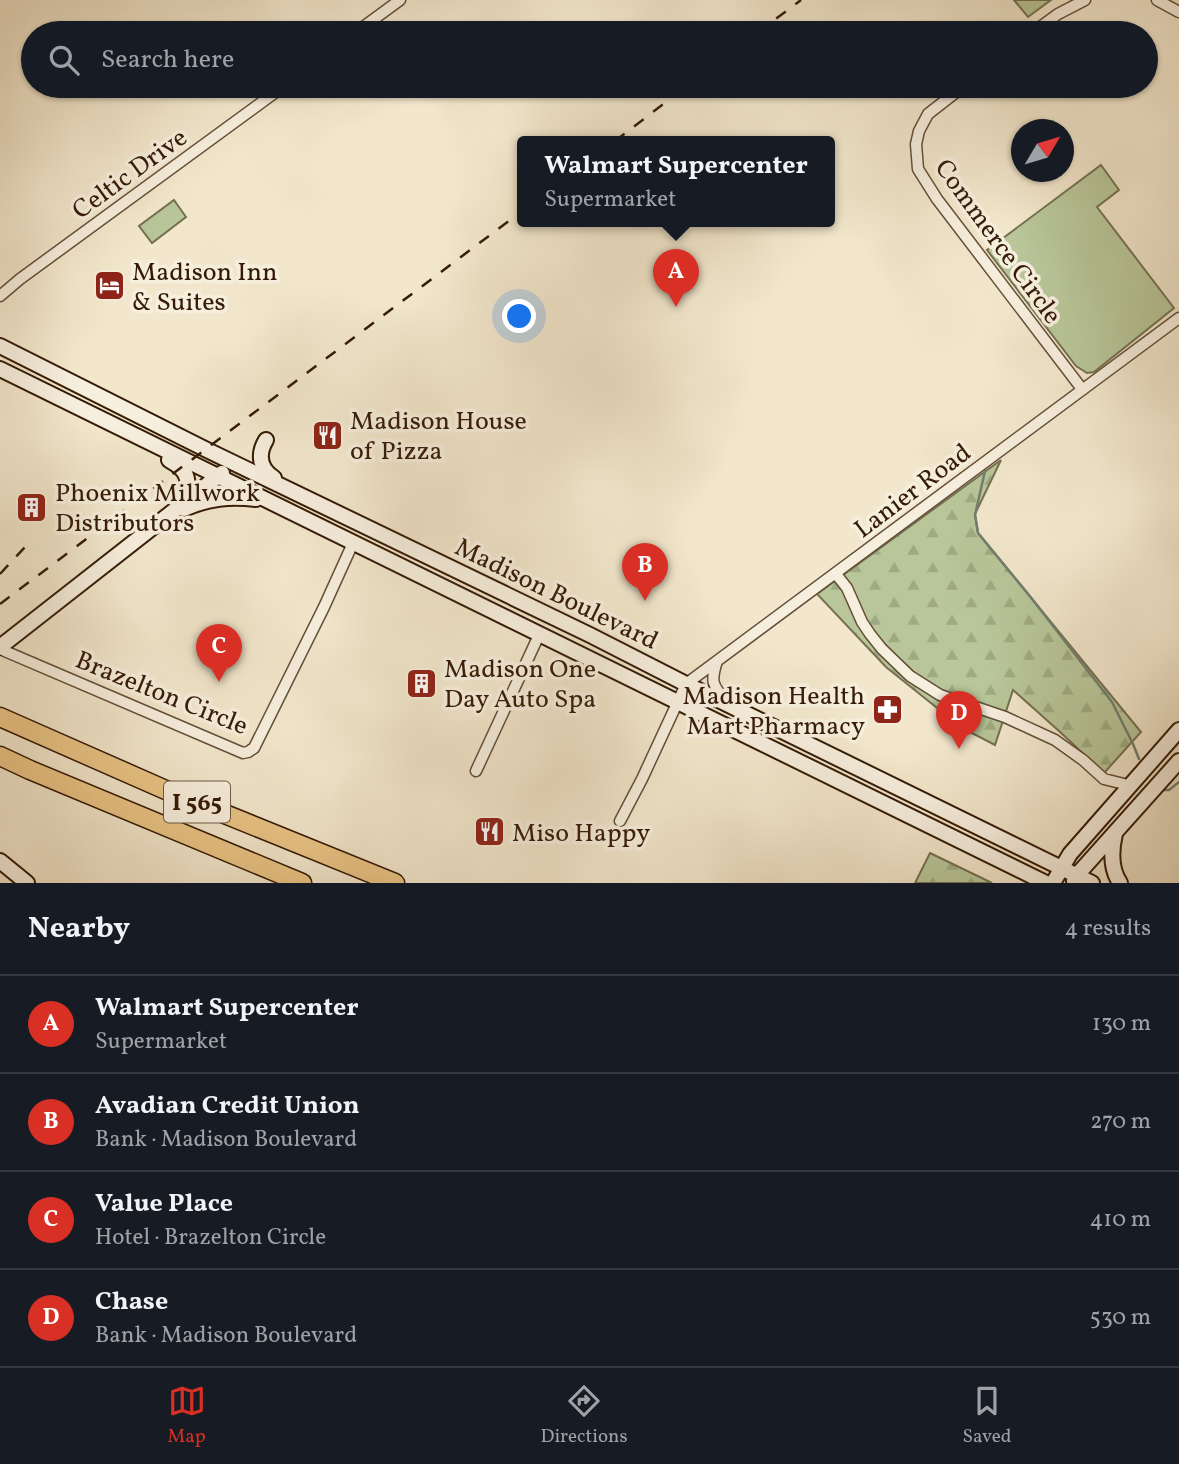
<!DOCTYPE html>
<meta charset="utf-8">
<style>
:root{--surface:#171b24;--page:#20242c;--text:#f1f3f6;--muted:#9ea1a6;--line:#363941;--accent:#d93025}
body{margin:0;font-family:Vollkorn,serif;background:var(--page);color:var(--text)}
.compass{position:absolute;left:1011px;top:119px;width:63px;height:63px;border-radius:50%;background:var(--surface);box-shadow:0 2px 5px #0004;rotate:52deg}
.you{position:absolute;left:520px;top:317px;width:24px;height:24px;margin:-18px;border:5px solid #fff;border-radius:50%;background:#1a73e8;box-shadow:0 0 0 10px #1a73e833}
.badge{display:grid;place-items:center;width:46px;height:46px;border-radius:50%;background:var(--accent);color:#fff;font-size:23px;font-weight:700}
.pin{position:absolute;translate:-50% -58px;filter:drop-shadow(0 2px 4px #0008)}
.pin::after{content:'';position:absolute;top:37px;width:24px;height:21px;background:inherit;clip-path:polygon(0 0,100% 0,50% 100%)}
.popup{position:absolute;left:517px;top:136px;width:318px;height:91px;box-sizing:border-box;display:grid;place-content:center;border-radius:7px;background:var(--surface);filter:drop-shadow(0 2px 5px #0005);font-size:23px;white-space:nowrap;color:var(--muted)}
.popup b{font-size:26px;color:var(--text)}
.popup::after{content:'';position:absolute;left:50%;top:100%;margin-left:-14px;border:14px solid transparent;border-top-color:var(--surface)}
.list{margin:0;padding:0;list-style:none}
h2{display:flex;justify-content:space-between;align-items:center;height:91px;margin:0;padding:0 28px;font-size:30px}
h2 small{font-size:23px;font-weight:400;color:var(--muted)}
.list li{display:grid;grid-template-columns:46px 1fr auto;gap:21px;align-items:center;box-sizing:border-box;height:98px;padding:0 28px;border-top:2px solid var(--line)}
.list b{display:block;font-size:26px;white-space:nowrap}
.list p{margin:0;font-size:23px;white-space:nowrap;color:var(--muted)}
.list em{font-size:23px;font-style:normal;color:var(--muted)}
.icon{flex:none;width:38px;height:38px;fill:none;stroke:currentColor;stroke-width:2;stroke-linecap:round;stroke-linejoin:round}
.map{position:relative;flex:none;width:1179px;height:883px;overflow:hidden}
.search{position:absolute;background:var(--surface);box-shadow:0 2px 5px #0004;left:21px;right:21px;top:21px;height:77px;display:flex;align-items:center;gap:18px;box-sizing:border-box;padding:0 24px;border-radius:38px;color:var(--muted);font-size:26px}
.sheet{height:483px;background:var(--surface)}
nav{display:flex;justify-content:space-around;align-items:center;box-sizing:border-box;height:98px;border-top:2px solid var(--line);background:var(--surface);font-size:19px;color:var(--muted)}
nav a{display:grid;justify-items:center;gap:4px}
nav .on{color:var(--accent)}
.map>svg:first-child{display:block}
.grass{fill:#b8c699;stroke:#767050;stroke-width:2}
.forest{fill:url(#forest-firs);stroke:#767050;stroke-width:2}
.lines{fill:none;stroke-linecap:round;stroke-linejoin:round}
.stream{stroke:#737e6e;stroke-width:2.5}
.street-casing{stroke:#644e38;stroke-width:13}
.secondary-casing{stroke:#351b06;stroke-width:18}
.highway-casing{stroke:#351b06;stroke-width:21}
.street{stroke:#f7efde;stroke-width:10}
.secondary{stroke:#f7efde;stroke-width:14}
.highway{stroke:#e9c486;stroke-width:18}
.rail{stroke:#351b06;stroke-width:2.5;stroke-dasharray:12 12;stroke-linecap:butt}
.labels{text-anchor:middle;stroke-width:7;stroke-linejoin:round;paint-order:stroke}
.shield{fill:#f7efde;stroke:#6f5b47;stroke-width:2}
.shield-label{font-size:24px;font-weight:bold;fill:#351b06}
.street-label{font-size:26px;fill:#351b06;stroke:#f7efde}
.poi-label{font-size:26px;fill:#351b06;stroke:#f7efde;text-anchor:start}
</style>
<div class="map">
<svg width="1179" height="883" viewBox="0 0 1179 883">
<defs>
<pattern id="forest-firs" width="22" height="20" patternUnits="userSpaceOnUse" patternTransform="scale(1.75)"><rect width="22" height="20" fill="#b8c699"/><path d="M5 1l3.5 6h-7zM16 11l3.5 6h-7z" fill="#9faa82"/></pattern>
</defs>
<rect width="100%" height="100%" fill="#f2e7cc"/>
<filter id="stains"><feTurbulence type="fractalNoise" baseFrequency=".00286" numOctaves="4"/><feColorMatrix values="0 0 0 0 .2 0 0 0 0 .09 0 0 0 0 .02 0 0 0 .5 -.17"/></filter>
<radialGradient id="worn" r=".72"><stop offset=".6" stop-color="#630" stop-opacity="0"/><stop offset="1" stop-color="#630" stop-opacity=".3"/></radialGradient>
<path class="grass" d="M1101,165L1119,190L1097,207L1174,308L1094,372L1087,373L1076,366L987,250Z
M174,200L186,217L152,243L139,226Z"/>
<path class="forest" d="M1014,0H1051L1028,17Z
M1001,460L975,514L978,533L1141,732L1104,773L1059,731L1013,690L995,745L962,728L886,667L817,594Z
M930,853L992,883H915Z"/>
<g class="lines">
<path class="stream" d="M985,471L975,515L978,533L1029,595L1112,702L1133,744L1139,759
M1163,790H1169L1179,782"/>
<defs>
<path id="street" d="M1157,0L1179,12
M355,33L400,0
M1032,33L1058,14L1085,0
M964,86L928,114L919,131L916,144L918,169L937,199L1082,389
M0,296L20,279L284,86
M836,574L847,588L862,622L870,634L882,649L910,676L940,695L1005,717L1055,740L1083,760L1104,779L1124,784
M0,649L243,753L248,752L254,748L324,607L353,543
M717,661C711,680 711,685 726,700
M476,771L539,635
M620,821L642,779L686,684L1179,318"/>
<path id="secondary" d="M0,346L205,449L590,635L686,684L1092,883
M0,369L1046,883
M266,440C257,455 260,469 274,478
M169,460C193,473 190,484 179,506
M184,509C208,498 230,496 256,499
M0,647L222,473
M1115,834C1111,851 1110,868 1120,883
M0,861L27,883
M1074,881L1077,875L1179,761
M1053,883L1070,854L1179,730"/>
<path id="highway" d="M0,717L168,791L395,883
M0,756L30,770L302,883"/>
</defs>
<use href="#street" class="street-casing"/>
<use href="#secondary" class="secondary-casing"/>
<use href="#highway" class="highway-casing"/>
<use href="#street" class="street"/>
<use href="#secondary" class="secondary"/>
<use href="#highway" class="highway"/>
<path class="rail" d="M757,33L801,0
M615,141L687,86
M0,574L25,547
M0,604L522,211"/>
</g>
<defs>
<symbol id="hotel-square" viewBox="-11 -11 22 22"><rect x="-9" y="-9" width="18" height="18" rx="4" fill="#8f2418" stroke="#f7efde"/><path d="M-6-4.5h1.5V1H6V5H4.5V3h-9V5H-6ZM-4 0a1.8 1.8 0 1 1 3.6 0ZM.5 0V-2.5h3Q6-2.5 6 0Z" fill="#fff"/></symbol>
<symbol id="restaurant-square" viewBox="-11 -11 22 22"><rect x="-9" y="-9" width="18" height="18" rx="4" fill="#8f2418" stroke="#f7efde"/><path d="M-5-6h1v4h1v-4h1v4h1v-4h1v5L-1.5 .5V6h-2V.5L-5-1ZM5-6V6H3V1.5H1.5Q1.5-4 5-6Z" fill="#fff"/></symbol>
<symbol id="building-square" viewBox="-11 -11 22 22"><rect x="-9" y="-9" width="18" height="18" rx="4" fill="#8f2418" stroke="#f7efde"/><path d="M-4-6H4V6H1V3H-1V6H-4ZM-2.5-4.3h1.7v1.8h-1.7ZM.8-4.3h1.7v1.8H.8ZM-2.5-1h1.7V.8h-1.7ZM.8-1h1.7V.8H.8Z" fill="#fff"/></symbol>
<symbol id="pharmacy-square" viewBox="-11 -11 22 22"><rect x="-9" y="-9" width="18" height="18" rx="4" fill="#8f2418" stroke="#f7efde"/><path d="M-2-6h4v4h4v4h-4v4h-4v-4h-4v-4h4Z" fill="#fff"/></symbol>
</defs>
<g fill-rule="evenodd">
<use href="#hotel-square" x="92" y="268" width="35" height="35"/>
<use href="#restaurant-square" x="310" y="418" width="35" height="35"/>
<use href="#building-square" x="14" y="490" width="35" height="35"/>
<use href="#building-square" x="404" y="666" width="35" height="35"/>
<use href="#pharmacy-square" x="870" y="692" width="35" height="35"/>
<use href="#restaurant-square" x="472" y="814" width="35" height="35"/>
</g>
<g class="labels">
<rect class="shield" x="164" y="781.5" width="66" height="41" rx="5"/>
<g class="shield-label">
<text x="197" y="810">I 565</text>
</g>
<g class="street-label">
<text transform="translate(129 173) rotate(-36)" y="9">Celtic Drive</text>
<text transform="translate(999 241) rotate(54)" y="9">Commerce Circle</text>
<text transform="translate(912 490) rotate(-37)" y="9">Lanier Road</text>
<text transform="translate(557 593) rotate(26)" y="9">Madison Boulevard</text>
<text transform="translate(162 692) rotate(22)" y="9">Brazelton Circle</text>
</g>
<g class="poi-label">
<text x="132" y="280">Madison Inn<tspan x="132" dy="30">&amp; Suites</tspan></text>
<text x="350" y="429">Madison House<tspan x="350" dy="30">of Pizza</tspan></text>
<text x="55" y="501">Phoenix Millwork<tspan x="55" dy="30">Distributors</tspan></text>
<text x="444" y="677">Madison One<tspan x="444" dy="30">Day Auto Spa</tspan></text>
<text x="865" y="704" text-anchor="end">Madison Health<tspan x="865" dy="30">Mart Pharmacy</tspan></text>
<text x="512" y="841">Miso Happy</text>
</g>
</g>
<rect width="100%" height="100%" filter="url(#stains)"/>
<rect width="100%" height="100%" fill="url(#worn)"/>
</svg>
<svg class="compass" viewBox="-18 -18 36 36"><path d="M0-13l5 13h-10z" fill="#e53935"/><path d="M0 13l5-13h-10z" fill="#9ea1a6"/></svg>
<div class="you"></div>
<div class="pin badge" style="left:676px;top:307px">A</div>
<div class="popup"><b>Walmart Supercenter</b>Supermarket</div>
<div class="pin badge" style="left:645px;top:601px">B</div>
<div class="pin badge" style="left:219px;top:682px">C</div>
<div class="pin badge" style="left:959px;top:749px">D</div>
<div class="search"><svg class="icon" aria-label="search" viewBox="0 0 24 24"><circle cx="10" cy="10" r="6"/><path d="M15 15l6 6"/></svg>Search here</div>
</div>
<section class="sheet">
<h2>Nearby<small>4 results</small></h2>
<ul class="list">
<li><span class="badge">A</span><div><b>Walmart Supercenter</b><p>Supermarket</p></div><em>130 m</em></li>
<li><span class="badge">B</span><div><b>Avadian Credit Union</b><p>Bank · Madison Boulevard</p></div><em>270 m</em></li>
<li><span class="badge">C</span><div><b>Value Place</b><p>Hotel · Brazelton Circle</p></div><em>410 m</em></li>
<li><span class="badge">D</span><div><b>Chase</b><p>Bank · Madison Boulevard</p></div><em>530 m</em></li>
</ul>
</section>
<nav>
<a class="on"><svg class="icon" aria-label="map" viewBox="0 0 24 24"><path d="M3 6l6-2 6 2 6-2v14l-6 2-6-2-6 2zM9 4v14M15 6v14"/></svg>Map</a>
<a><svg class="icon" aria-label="directions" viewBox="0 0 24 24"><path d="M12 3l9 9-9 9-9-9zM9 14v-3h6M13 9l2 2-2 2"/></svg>Directions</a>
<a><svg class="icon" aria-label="saved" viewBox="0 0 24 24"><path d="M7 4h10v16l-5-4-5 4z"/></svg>Saved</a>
</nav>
